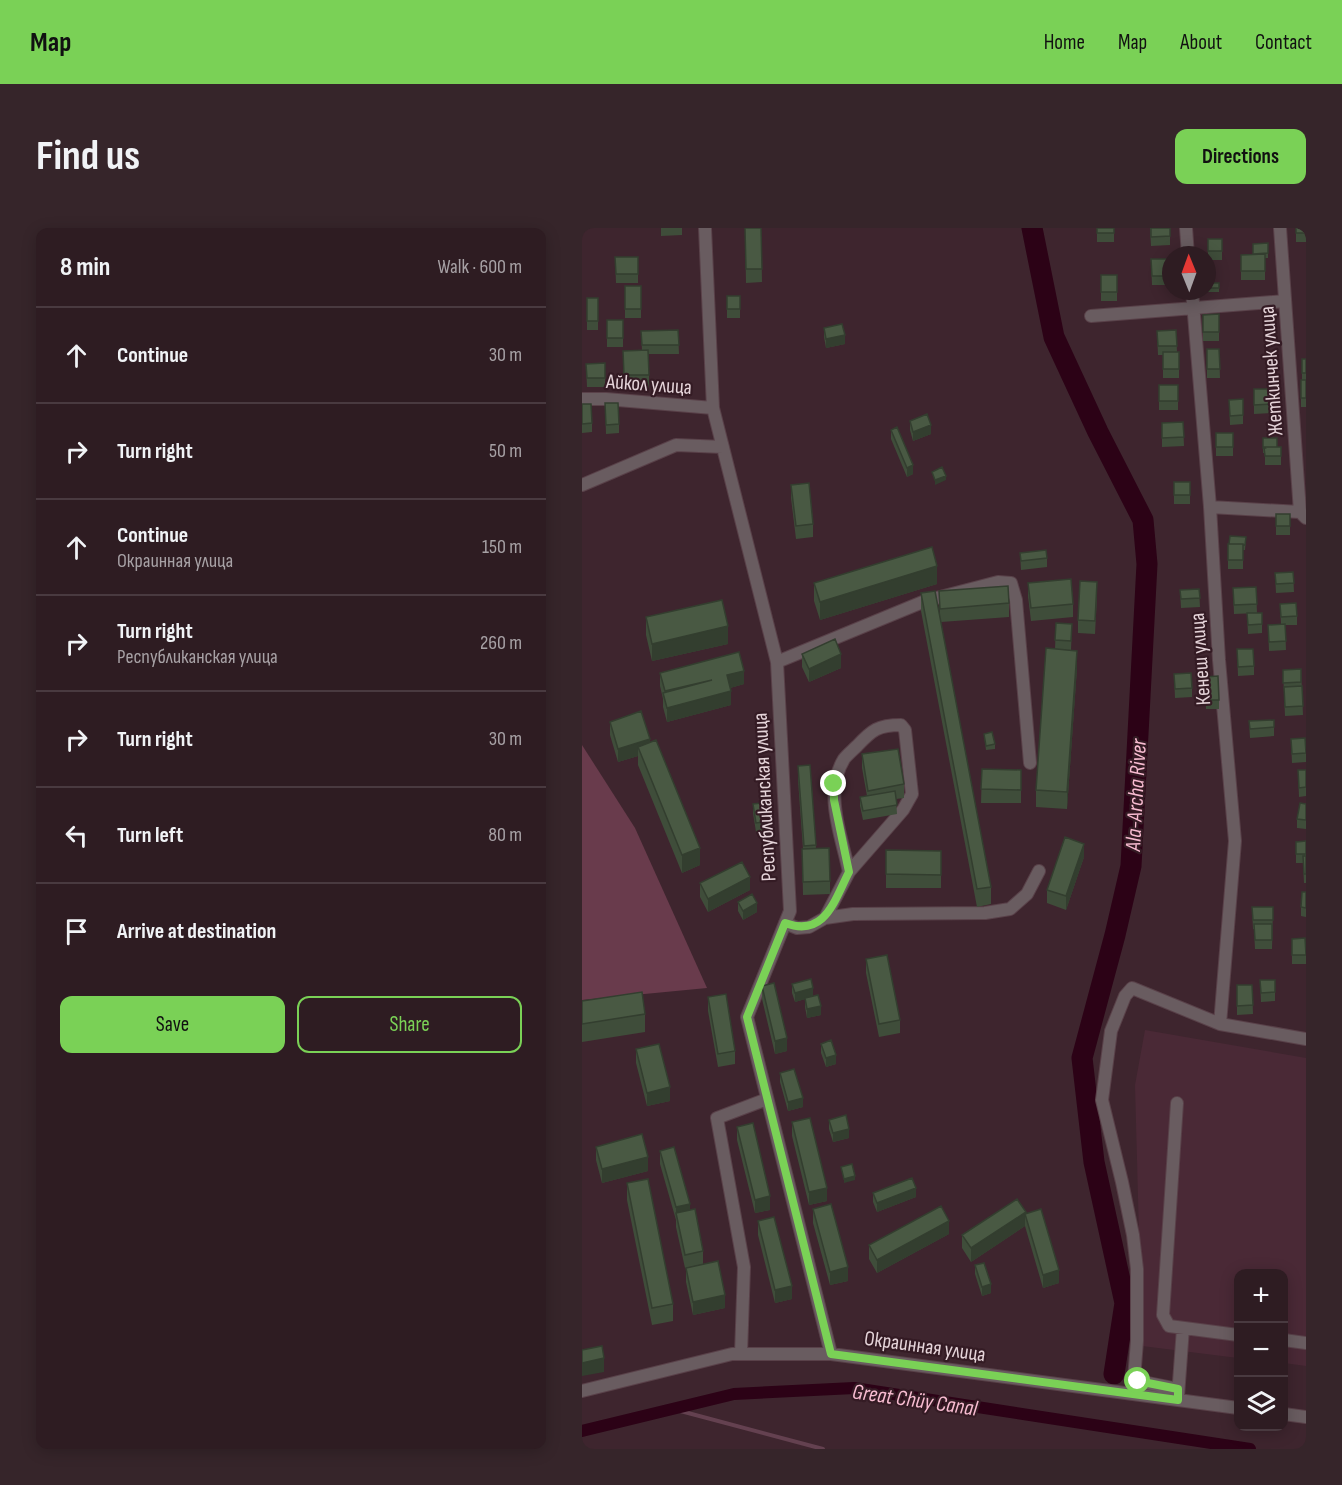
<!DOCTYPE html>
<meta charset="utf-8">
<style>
:root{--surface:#2e1c22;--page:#36252a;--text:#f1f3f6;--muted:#a7a1a5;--line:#493a40;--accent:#7ad156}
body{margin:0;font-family:"Sofia Sans Condensed",sans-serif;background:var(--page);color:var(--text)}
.controls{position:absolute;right:18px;bottom:18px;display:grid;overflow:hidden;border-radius:12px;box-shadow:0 3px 15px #0003}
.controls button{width:54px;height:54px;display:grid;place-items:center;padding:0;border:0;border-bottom:2px solid var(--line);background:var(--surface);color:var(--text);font:30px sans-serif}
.compass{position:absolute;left:580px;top:18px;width:54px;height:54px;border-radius:50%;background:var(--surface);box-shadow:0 3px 15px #0003;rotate:359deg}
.stop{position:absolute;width:18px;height:18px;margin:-14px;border:4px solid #7ad156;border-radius:50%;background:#fff}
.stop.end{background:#7ad156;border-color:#fff;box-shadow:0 2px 6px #0008}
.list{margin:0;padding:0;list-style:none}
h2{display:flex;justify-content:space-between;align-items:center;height:78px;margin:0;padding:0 24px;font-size:26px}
h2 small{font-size:20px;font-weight:400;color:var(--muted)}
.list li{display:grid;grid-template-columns:39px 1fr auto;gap:18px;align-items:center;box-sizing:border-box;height:96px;padding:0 24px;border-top:2px solid var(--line)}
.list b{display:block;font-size:22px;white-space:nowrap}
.list p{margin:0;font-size:20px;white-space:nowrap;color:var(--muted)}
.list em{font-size:20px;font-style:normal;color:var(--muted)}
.actions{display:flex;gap:12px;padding:18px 24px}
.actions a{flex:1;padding:14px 0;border:2px solid var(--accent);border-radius:12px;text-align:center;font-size:21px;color:var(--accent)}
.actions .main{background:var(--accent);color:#111}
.icon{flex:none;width:33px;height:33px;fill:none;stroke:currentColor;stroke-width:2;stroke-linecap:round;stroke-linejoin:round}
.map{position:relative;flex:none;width:724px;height:1221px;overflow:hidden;border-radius:12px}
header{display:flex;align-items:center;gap:36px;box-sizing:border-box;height:84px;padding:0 30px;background:var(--accent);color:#111}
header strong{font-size:28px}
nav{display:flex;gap:33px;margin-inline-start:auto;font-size:21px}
.intro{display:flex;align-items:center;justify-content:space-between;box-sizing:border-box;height:144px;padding:0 36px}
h1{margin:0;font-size:42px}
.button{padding:15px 27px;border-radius:12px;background:var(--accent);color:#111;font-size:21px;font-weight:700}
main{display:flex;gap:36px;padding:0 36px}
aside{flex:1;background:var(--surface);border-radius:12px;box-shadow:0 3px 15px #0003}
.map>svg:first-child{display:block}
.built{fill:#4a2936}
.green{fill:#693b4c}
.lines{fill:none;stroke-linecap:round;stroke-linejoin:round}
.stream{stroke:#644150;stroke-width:4}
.canal{stroke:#2c0216;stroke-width:12}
.river{stroke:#2c0216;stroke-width:21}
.minor-casing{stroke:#594149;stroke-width:14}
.minor{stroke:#695c60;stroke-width:12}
.wall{fill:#3f4d3a}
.shaded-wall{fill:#333e2f}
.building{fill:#495943;stroke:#333e2f;stroke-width:1.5}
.route{stroke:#7ad156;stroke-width:8}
.labels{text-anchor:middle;stroke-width:4.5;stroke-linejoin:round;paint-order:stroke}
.street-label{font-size:21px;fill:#e5d4d9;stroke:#341b24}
.water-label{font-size:22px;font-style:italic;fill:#f8bcd1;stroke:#341b24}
</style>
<header>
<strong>Map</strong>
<nav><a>Home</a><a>Map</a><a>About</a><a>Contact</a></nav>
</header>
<div class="intro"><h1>Find us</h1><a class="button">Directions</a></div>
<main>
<aside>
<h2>8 min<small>Walk · 600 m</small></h2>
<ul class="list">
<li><svg class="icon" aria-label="ahead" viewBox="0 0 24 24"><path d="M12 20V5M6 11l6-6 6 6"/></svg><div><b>Continue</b></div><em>30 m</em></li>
<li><svg class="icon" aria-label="right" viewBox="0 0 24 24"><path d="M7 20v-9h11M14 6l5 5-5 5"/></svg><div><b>Turn right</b></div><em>50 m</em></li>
<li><svg class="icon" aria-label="ahead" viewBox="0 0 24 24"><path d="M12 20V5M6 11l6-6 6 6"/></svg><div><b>Continue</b><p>Окраинная улица</p></div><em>150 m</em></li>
<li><svg class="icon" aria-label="right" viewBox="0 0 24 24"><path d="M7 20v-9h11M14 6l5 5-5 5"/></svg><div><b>Turn right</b><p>Республиканская улица</p></div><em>260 m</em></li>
<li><svg class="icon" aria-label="right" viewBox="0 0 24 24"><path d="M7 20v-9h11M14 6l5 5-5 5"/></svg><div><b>Turn right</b></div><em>30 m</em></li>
<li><svg class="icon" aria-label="left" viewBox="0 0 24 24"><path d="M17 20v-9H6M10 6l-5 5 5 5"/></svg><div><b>Turn left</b></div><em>80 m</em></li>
<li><svg class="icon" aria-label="arrive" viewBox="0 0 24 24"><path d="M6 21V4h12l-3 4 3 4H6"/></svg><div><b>Arrive at destination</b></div></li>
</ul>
<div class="actions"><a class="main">Save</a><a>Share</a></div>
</aside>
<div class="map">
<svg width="724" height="1221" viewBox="0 0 724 1221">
<rect width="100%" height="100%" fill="#3e252e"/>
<path class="built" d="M563,802L724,830V1138L702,1135V1046H656V1130L560,1118L553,857Z"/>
<path class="green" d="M0,517L53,600L125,760L0,772Z"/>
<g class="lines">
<path class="stream" d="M91,1181L241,1221"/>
<path class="canal" d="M0,1203L152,1166L272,1160L668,1221"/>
<path class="river" d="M450,0L472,109L516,204L561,292L565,336L549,638L533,707L500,830L512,934L543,1075L532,1146"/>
<defs>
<path id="minor" d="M123,0L131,180L195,434L208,683L165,789L249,1126
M604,0L606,27
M698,0L718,284
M610,63L628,279L637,432L653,613L638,796
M509,88L703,73
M0,171H24L131,180
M0,257L94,217L141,219
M628,279L718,284L724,290
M195,434L343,373L416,354L429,355L434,372L448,535
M243,690L271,686L403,685L428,681L445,666L457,643
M203,695L215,700L227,699L243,690L267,644L321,582L330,566L323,502L319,497C296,497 290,502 275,518C271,522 265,527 262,531C241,565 260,609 267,644
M595,875L581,1087L587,1098L656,1107
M702,1112L724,1115
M159,1126L162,1039L135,890L185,871
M596,1161L556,1153L552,1151L555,1113V1041L551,1007L540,954L520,872L529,803L543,768L550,760L638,796L724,811
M0,1163L150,1126H249L656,1180
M596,1168L601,1100
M702,1186L724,1189"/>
</defs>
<use href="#minor" class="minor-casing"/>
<use href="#minor" class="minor"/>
</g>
<path class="wall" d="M79,0H100V7L79,8Z
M163,0H179L180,54L164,55Z
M515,0H532V14H515Z
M568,0H588V17L569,18Z
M714,0H724V14H714Z
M626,11H640V32H626Z
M686,15V30H683V52H659V27H671V16Z
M33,29H56V55H34Z
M569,31H588V57H570Z
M519,47H535V73H519Z
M625,55H637V64H621V63H625Z
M43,58H59V90H43Z
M145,68H158V90H145Z
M5,70H16V102H5Z
M637,86V113H621V87Z
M25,92H41V119H25Z
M242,100L263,116L244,120L242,109Z
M96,102L97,126H67V160H42L41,123L60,122L59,103Z
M594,102L595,124H597V150H581V127H576L575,103Z
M625,121H637L638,150H625Z
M720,131H724V179H719V152H720Z
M23,135V159H5L4,136Z
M577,157H596V182H577Z
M672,161H691V185L672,186Z
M661,171V196L648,197L647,172Z
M23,175L37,196V205L24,206Z
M0,176L10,195V204L0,205Z
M328,193L349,206L331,213L328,202Z
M601,194L602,218L580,219V195Z
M309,202L331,246L325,249L309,211Z
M634,205H651V228H634Z
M681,210L695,219H699V237H683V225H681Z
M592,254H608V276H592Z
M209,257L231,296V309L214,311L209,270Z
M694,286H708V307H694Z
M664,309L663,322H661V341H646V316Z
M438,325L465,330V339L439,342Z
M711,344L712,364L694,365L693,345Z
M232,355L355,356L238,392L232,373Z
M446,355L491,376V389L449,393L446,368Z
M674,359L675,385L652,386L651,360Z
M617,361L618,379L599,380L598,362Z
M357,363L427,375V389L359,394L409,659V676L395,679L339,383V365L358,391Z
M515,368L513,406L496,405V392Z
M698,376L715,388V397H703L704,422L687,423L686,397L699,396Z
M665,385H680V405L666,406Z
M64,389L146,416L70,433L64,407Z
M474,395L490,396L489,422L495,440L485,581L454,579V562L473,421Z
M655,421L672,438V447L656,448Z
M220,426L259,440L227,454L220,439Z
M719,441L721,487L703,488L701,442Z
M78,445L162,456L148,460L149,477L85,494L81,479V471L78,458Z
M592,446L610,460V469L593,470Z
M623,449L637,472V481H624Z
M692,492V508L668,510L667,493Z
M28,494L68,514L118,637L100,645L56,537V528L36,534L28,507Z
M402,506L413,516V521L404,522Z
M709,511L724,520V534L710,535Z
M280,526L322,556V570L314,571L315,586L281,592L278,578V569L285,568L280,540Z
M228,537L234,620L248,653V666L221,667L220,621H221L216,552V538Z
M400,541L439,542V575H399Z
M716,542H724V568L717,569Z
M171,576L182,594V603L174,604L171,585Z
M724,576V601L715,600V591Z
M724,613V655H722L721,635H714V614Z
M304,622L359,623V660H304Z
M502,629L484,682L465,675V662Z
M118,655L168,662L126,684L118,669Z
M724,664V689L719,688V679Z
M156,674L175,684L161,692L156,683Z
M670,679H691L690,721H673L672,701H671Z
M710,711L724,720V736H710Z
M284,731L318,792V805L297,809L284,745Z
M678,752H693V773L679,774Z
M210,756L231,768L239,787L225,790L223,779V771L213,774L210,765Z
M655,757H670L671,786L655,787Z
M180,758L205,823L193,826L180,771Z
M126,769L153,823V836L136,839L126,783Z
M0,773L63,786V804L0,814Z
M239,816L254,836L244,839L239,825Z
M54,821L88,873L65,878L54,835Z
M198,845L221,879L206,883L198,854Z
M247,892L267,910L251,914L247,901Z
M210,894L245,973L227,977L210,908Z
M155,899L188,982L173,985L155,912Z
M14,919L66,943L20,955L14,932Z
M78,923L108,982L121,1023V1036L103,1040L94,999V992L78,936Z
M45,955L91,1076V1093L70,1097L45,972Z
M291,965L334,969L295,984L291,974Z
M231,981L266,1053L248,1057L231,995Z
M444,985L477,1055L461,1060L443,998L389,1034L380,1020V1007Z
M176,993L210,1071L193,1075L176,1007Z
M367,1006L295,1045L287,1031V1017Z
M393,1037L409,1065L400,1068L393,1046Z
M104,1040L143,1080L111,1087L104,1054Z"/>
<path class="shaded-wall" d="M263,107V116L244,120V111Z
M349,197V206L331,213V204Z
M331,237V246L325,249V240Z
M364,248V252L353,257V252Z
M355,338V356L238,392V374Z
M146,398V416L70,433V416Z
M495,423V440L485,581V564Z
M259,426V440L227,454V441Z
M162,443V456L145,461V447Z
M149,463V477L85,494V480Z
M68,511V524L56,519V528L36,534V521Z
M502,616V629L484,682V668Z
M118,620V637L100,645V627Z
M168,649V662L126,684V671Z
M175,675V684L161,692V683Z
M231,760V769L213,774V765Z
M239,778V787L225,790V781Z
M205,810V823L193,826V813Z
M254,827V836L244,839V830Z
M88,859V873L65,878V865Z
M221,870V879L206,883V874Z
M267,901V910L251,914V905Z
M66,929V943L20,955V941Z
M273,948V952L262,955V951Z
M245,960V973L227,977V964Z
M334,960V969L295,984V975Z
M188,968V982L173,985V972Z
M108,976V989L94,987V979Z
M444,984V989L443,986V998L389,1034V1020Z
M367,993V1006L295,1045V1032Z
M266,1039V1053L248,1057V1044Z
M477,1042V1055L461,1060V1047Z
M409,1056V1065L400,1068V1059Z
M210,1058V1071L193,1075V1062Z
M143,1067V1080L111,1087V1074Z
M22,1130V1144L0,1148V1135Z"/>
<path class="building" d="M163,0H179L180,41H164Z
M515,0H532V5H515Z
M569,0H588V8L569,9Z
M714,0H724V5H714Z
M626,11H640V23H626Z
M686,15V25L671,26V16Z
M683,26V43H659V27Z
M33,29H56V46H34Z
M569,31H588V48H570Z
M519,47H535V64H519Z
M625,55H637V60H625Z
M43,58H59V81H43Z
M145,68H158V81H145Z
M5,70H16V93H5Z
M637,86V104H621V87Z
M25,92H41V110H25Z
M260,96L263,107L244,111L242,100Z
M96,102L97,117H60L59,103Z
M594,102L595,118H576L575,103Z
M625,121H637L638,141H625Z
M66,122L67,147H42L41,123Z
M581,124H597V141H581Z
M720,131H724V145H720Z
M23,135V150H5L4,136Z
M719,152H724V170H719Z
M577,157H596V173H577Z
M672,161H691V176L672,177Z
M661,171V187L648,188L647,172Z
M23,175H36L37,196L24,197Z
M0,176H9L10,195L0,196Z
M345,186L349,197L331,204L328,193Z
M601,194L602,209L580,210V195Z
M315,199L331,237L325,240L309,202Z
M634,205H651V219H634Z
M681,210H695V219H682L683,220H681Z
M682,219H699V228H683Z
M360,239L364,248L353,252L350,244Z
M592,254H608V267H592Z
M227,255L231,296L214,298L209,257Z
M694,286H708V298H694Z
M648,308L664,309L663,317H661V316H647Z
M646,316H661V332H646Z
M350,319L355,338L238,374L232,355Z
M464,322L465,330L439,333L438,325Z
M711,344L712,355L694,356L693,345Z
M489,351L491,376L449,380L446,355Z
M498,353L515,354L513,393L496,392Z
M426,358L427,375L358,381L357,363Z
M674,359L675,376L652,377L651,360Z
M617,361L618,370L599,371L598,362Z
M353,363L409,659L395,661L339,365Z
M140,372L146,398L70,416L64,389Z
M714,375L715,388L699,389L698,376Z
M665,385H680V396L666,397Z
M474,395L490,396L489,413L473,412Z
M703,396L704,413L687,414L686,397Z
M253,411L259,426L227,441L220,426Z
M464,420L495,423L485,564L454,562Z
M655,421H671L672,438L656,439Z
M157,424L162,443L145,447L149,463L85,480L81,465L130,452L83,463L78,445Z
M719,441V454L701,455V442Z
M609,445L610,460L593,461L592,446Z
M636,448L637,472H624L623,449Z
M720,458L721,478L703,479L702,459Z
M59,483L68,511L36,521L28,494Z
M692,492V499L668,501L667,493Z
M410,504L413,516L404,518L402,506Z
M723,510L724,525L710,526L709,511Z
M74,512L118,620L100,627L56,519Z
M316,521L322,556L286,563L280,526Z
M228,537L234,617L222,618L216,538Z
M400,541L439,542V562L399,561Z
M716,542H724V559L717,560Z
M313,563L315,577L281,583L278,569Z
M179,575L182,594L174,595L171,576Z
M718,575L724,576V592L715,591Z
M483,609L502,616L484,668L465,662Z
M724,613V626H714V614Z
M247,620L248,653L221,654L220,621Z
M304,622L359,623V647L304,646Z
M721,628H724V646H722Z
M160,634L168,649L126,671L118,655Z
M720,664H724V680L719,679Z
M170,666L175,675L161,683L156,674Z
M670,679H691V692H671Z
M672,696H690V712H673Z
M723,710L724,727H710V711Z
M305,727L318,792L297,796L284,731Z
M229,751L231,760L213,765L210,756Z
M678,752H693V764L679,765Z
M192,755L205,810L193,813L180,758Z
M655,757H670L671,777L655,778Z
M60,764L63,786L0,796V773Z
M144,766L153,823L136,826L126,769Z
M236,767L239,778L225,781L223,770Z
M249,812L254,827L244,830L239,816Z
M77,816L88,859L65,865L54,821Z
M212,841L221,870L206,874L198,845Z
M264,887L267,901L251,905L247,892Z
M228,890L245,960L227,964L210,894Z
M171,895L188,968L173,972L155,899Z
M60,906L66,929L20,941L14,919Z
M92,919L108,976L94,979L78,923Z
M270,936L273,948L262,951L259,939Z
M330,950L334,960L295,975L291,965Z
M66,951L91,1076L70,1080L45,955Z
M435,971L444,984L389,1020L380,1007Z
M249,976L266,1039L248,1044L231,981Z
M359,978L367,993L295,1032L287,1017Z
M113,981L121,1023L103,1027L94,985Z
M459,981L477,1042L461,1047L443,986Z
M192,989L210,1058L193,1062L176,993Z
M136,1033L143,1067L111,1074L104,1040Z
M402,1035L409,1056L400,1059L393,1037Z
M20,1118L22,1130L0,1135V1122Z"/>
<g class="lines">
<path class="route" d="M252,556V572L267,644C252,673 243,710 203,695L165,789L249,1126L596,1172V1161L556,1153"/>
</g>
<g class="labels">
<g class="street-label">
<text transform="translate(689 143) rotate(-94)" y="7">Жеткинчек улица</text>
<text transform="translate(67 156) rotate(4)" y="7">Айкол улица</text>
<text transform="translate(618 431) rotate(-94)" y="7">Кенеш улица</text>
<text transform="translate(182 569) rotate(-93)" y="7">Республиканская улица</text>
<text transform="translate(343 1118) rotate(8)" y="7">Окраинная улица</text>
</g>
<g class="water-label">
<text transform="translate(553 567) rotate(-87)" y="8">Ala-Archa River</text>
<text transform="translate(333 1171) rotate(8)" y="8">Great Chüy Canal</text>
</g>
</g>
</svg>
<div class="controls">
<button>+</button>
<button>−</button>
<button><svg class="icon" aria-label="layers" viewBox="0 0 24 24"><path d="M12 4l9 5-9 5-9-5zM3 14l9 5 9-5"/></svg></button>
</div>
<svg class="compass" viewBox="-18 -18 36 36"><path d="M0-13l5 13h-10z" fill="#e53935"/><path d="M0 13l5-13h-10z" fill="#a7a1a5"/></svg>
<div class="stop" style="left:556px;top:1153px"></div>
<div class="stop end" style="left:252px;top:556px"></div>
</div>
</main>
